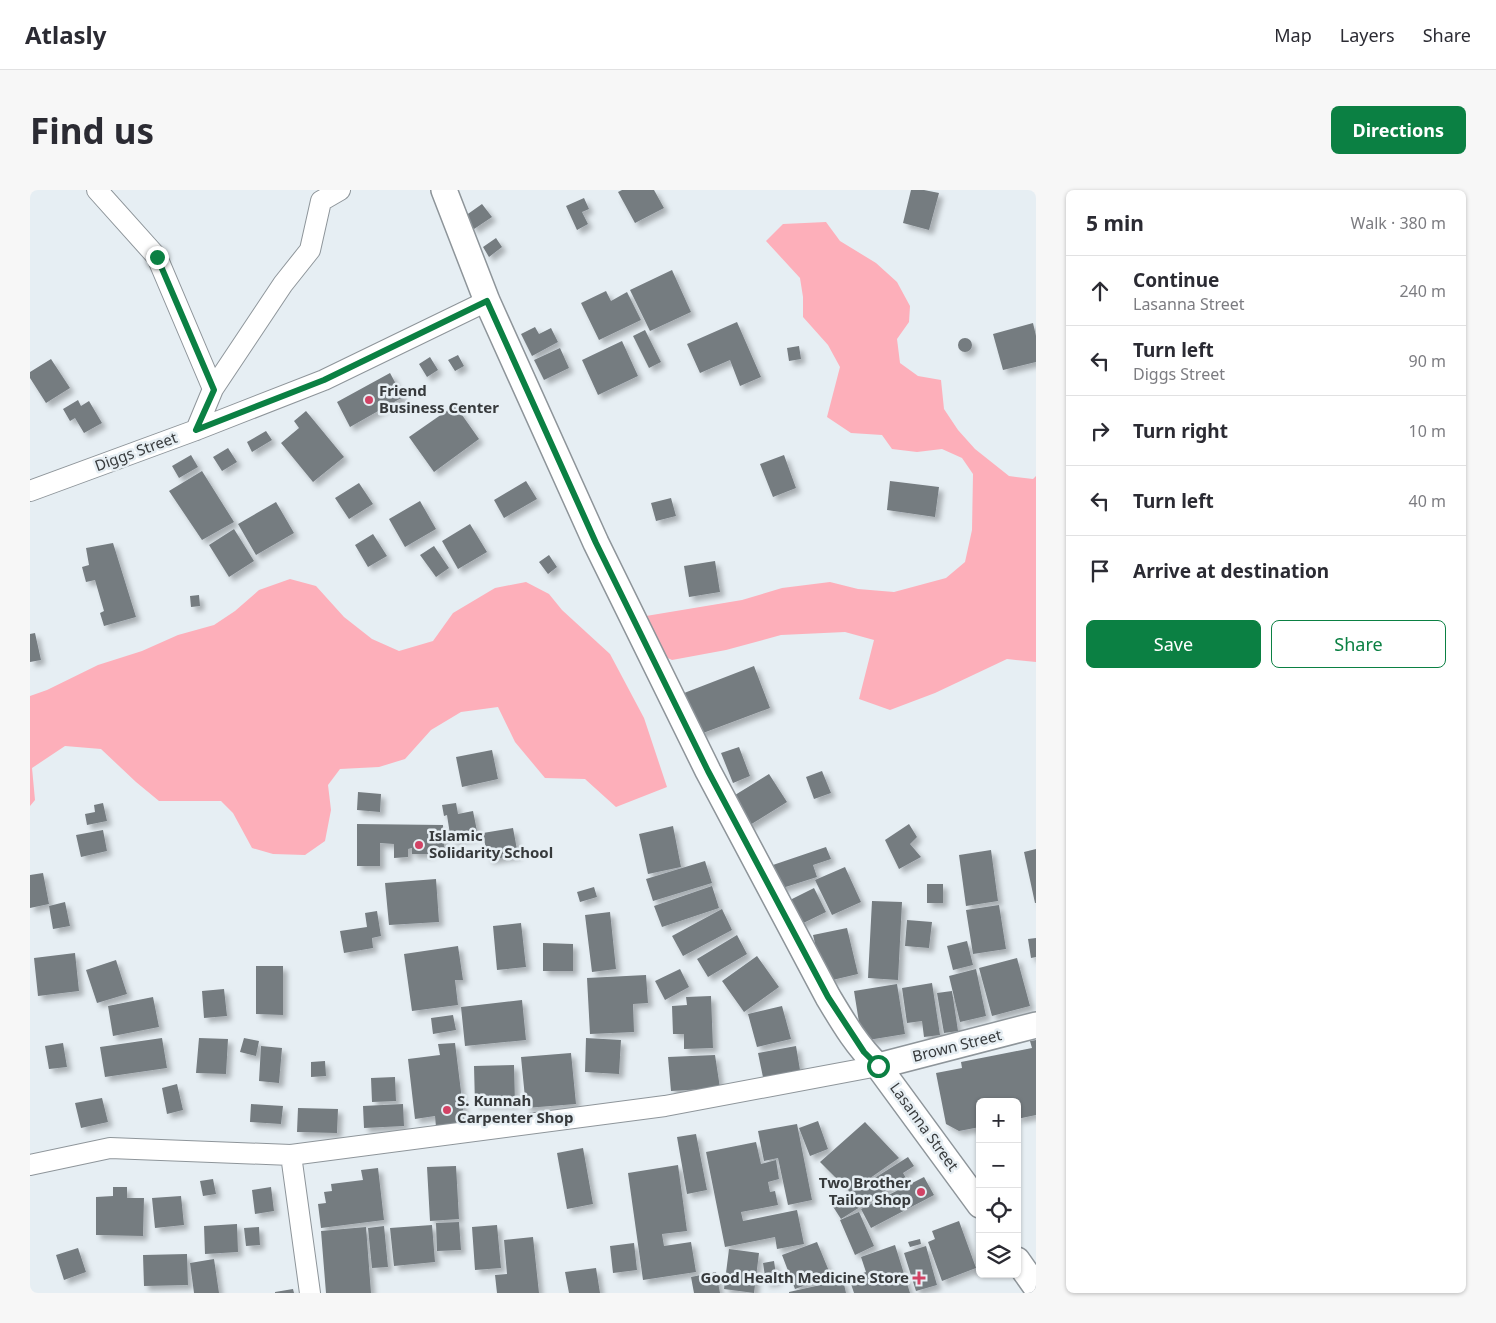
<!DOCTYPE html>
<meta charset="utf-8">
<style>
:root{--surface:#fff;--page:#f7f7f7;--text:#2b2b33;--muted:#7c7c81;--line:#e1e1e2;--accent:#0b8043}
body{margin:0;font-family:"Noto Sans",sans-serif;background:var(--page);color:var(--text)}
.controls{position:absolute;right:15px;bottom:15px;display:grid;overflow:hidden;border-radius:8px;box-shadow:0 1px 4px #0004}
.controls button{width:45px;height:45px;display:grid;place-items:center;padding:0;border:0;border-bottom:1px solid var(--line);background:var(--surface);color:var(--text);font:25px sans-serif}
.stop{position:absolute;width:15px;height:15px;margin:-11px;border:4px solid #0b8043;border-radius:50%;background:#fff}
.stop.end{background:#0b8043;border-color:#fff;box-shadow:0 1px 5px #0008}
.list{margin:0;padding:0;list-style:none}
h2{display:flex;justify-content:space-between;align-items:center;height:65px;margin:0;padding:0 20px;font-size:21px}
h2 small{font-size:16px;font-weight:400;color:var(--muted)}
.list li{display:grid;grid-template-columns:32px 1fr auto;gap:15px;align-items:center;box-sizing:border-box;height:70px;padding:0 20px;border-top:1px solid var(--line)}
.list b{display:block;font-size:19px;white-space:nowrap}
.list p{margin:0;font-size:16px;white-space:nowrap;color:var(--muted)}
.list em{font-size:16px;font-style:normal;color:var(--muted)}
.actions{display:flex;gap:10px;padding:15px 20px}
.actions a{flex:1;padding:11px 0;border:1px solid var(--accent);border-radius:8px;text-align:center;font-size:18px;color:var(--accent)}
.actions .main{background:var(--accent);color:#fff}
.icon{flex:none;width:28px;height:28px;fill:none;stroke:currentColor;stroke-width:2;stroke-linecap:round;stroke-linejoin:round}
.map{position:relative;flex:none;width:1006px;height:1103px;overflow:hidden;border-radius:8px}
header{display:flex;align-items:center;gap:30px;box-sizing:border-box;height:70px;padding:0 25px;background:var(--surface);border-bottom:1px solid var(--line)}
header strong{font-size:24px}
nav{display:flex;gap:28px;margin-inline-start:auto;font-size:18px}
.intro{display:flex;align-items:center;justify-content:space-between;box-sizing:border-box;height:120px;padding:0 30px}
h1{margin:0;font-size:35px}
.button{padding:12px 22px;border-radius:8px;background:var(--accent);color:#fff;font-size:18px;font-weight:700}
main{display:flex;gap:30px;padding:0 30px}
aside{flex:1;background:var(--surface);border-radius:8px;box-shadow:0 1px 4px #0004}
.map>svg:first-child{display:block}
.green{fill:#fdafba}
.building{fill:#757c80;filter:url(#shadow)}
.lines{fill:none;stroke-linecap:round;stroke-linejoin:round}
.minor-casing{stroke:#8e959a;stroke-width:22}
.tertiary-casing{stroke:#8e959a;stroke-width:28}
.minor{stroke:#fff;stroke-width:20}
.tertiary{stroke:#fff;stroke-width:25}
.route{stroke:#0b8043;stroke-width:6}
.poi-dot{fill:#d24365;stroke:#e6eef3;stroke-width:2}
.labels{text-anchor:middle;stroke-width:5;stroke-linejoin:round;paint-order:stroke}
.poi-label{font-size:15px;font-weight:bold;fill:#373a3c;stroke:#e6eef3;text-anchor:start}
.street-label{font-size:15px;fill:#373a3c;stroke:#e6eef3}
</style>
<header>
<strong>Atlasly</strong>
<nav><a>Map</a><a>Layers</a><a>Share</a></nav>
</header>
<div class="intro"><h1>Find us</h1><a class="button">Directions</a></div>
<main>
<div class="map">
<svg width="1006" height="1103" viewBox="0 0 1006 1103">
<defs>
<filter id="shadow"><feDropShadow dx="4.5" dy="4.5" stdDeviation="2.5" flood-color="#0004"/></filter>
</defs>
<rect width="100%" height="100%" fill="#e6eef3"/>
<path class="green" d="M796,32L810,51L846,73L867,92L880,116L879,132L867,149L870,173L888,186L911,190L914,219L928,240L945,259L979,286L1003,289L1006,286V472L977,469L905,503L860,520L829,509L844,450L815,442L751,445L696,460L642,470L606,453L610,427L712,410L752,398L800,392L828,399L864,402L916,388L935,372L942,340L943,284L932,268L912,259L887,262L862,259L852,245L821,243L797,227L810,177L798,155L773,127V107L770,88L736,51L753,34Z
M260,389L286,396L314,427L342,449L369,461L403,451L423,423L465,398L496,392L519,404L532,420L580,464L614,528L637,597L586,617L555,589L515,588L485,552L468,517L431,522L401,540L375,569L349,577L310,579L298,595L301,620L295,651L275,665L243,664L222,658L203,623L191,611H129L106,592L71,559L35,556L2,578L5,610L0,616V506L17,500L68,475L112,461L148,445L184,435L205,421L229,400Z"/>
<path class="building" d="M592,0H624L634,18L605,33L588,2Z
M881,0H894L909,3L899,40L873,33Z
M554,8L559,19L552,22L558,34L547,40L536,16Z
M452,14L462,27L444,39L435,26Z
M466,48L472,57L459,67L453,57Z
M642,80L661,122L620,141L600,100Z
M576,101L581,111L597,102L611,130L569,150L551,113Z
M707,132L731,187L710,196L700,170L670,183L657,154Z
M1003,133L1006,146V172L973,180L963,144Z
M505,137L509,144L521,138L528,152L502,166L491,144Z
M615,140L631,172L619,178L603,146Z
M928 155a7 7 0 1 1 14 0a7 7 0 1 1-14 0Z
M592,151L608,186L568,205L552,170Z
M769,156L771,169L759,171L757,158Z
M530,158L539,178L514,190L504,170Z
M428,165L434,176L425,181L418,170Z
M400,167L408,180L397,187L389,174Z
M21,169L40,198L16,213L0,188V182Z
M360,183L373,207L320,237L307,212Z
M48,210L51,216L59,211L72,233L54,243L45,228L40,231L33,219Z
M425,215L449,249L404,282L379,247Z
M276,221L314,267L283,292L251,253L269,238L264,231Z
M236,241L242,250L222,262L217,252Z
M198,258L207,272L192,281L183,267Z
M161,265L168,277L149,288L142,276Z
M754,265L766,298L743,307L730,274Z
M172,281L204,332L172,350L139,301Z
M496,291L507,309L474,328L464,310Z
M860,291L909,297L905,327L857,320Z
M329,293L343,314L319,329L305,308Z
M641,308L646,326L626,331L621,313Z
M390,311L406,339L375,357L359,329Z
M246,312L264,343L226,365L208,334Z
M440,334L457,362L428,379L412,351Z
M204,339L224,371L199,387L179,355Z
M343,344L357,366L338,377L325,355Z
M83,353L106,427L74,436L70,423L74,421L65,390L56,392L52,377L59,375L56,358Z
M404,356L419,378L406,387L390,365Z
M519,365L527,377L518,384L509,372Z
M685,371L690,402L659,407L654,376Z
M169,405L170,416L161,417L160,406Z
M5,443L11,470L0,472V444Z
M724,476L740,518L665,546L649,505Z
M709,557L720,586L703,593L691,563Z
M462,560L468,589L432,597L426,567Z
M792,581L801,603L784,609L776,587Z
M739,584L757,612L715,638L697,610Z
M328,602L351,604L350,622L327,620Z
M73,613L77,631L57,635L55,624L65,622L64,615Z
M426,613L428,624L443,621L448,646L421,651L417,625L414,626L412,615Z
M327,634L413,635L414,657H401V664H382V658L378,659V667L364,668V654L350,653V676H327Z
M879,634L887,647L880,654L891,667L869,679L855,650Z
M643,636L651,677L618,684L609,644Z
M483,638L488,665L458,670L453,643Z
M73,640L77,661L51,667L46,645Z
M796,657L801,669L783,675L787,687L746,700L737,677Z
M1006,659V713H1005L994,662Z
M961,660L968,711L936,716L929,665Z
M675,671L682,693L623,711L616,689Z
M815,677L831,712L802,725L785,690Z
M13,683L19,714L0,718V685Z
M406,689L409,732L359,735L355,693Z
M897,694H913V713H897Z
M682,696L689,718L632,737L624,716Z
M564,697L567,707L550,712L547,702Z
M784,698L796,722L765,737L754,713Z
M842,711L872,712L868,790L838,788Z
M35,712L40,736L23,739L19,716Z
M969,715L976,759L943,764L936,720Z
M692,719L702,740L653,766L642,746Z
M347,721L351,746L342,748L343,758L314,763L310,741L337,737L335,723Z
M580,722L586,779L562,782L555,725Z
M877,730L902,732L899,758L875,756Z
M491,733L496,777L467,780L463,736Z
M817,738L828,784L794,792L783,745Z
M707,745L717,764L678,787L667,769Z
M1006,748V767L1001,768L998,749Z
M937,751L943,775L923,780L917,756Z
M513,753L543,754V781H513Z
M428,756L433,790H425L428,815L382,821L374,764Z
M45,763L49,801L8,806L4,768Z
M727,766L749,797L714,822L692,791Z
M987,768L1000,816L962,826L949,778Z
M86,770L97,804L67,813L56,780Z
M226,776H253V825L226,824Z
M650,779L659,797L635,810L625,791Z
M946,779L956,826L930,832L919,786Z
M616,785L618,813L603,814L604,842L560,844L557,788Z
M902,793L910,845L894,847L892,831L877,833L872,798Z
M867,794L875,844L832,851L824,801Z
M194,799L197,826L174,828L172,801Z
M922,801L928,841L914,843L907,803Z
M681,806L683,858L654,859V844H643L642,816L657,815L656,807Z
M123,807L129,837L83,846L78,816Z
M492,810L496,850L435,856L431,817Z
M752,816L761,849L727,857L718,824Z
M423,825L426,840L403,844L401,828Z
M132,848L137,878L75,887L70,857Z
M169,848L198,849L196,884L166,883Z
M214,848L229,851L226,866L210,862Z
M556,848L591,850L589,884L555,882Z
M1006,850V925L987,929V912H950V937L929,941L916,934L906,883L932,878L931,872L1002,858L1000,851Z
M33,853L37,877L19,879L15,856Z
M425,853L435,934L406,937L405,926L385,929L378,869L410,865L408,854Z
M231,856L252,858L249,893L229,891Z
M766,856L771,886L734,892L728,863Z
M541,863L546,914L496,918L491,867Z
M685,865L690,898L641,901L638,867Z
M295,871L296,886L281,887V872Z
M484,875L485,914H445L444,876Z
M365,887L366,911L342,912L341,888Z
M147,894L153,920L137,924L132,898Z
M72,908L78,932L51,938L45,913Z
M221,914L253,916L251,934L220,932Z
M373,914L374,936L334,938L333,916Z
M268,918L308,919L307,943L267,942Z
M788,931L798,959L780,966L769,938Z
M835,932L869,968L820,1002L790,972Z
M767,934L782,1010L758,1015L748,968L734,971L728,941Z
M666,944L677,1000L657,1004L647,947Z
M726,952L731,974L746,970L749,989L738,992L740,1002L745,1001L748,1015L711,1022L713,1031L767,1020L774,1054L747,1059L745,1047L695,1057L676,962Z
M553,958L563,1014L537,1019L527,963Z
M878,967L884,976L873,983L876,988L811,1029L802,1015Z
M648,975L657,1041L632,1044L634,1056L661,1052L666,1082L613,1090L598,983Z
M426,976L429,1029L400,1031L397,977Z
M348,978L354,1030L291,1038L288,1014L296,1013L294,1002L302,1001L301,994L333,990L331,980Z
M894,987L904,1005L841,1038L831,1019Z
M183,989L186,1004L173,1006L170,991Z
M83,997H97V1008H114L113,1046L66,1045V1007L83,1006Z
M241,997L244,1021L225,1024L222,1000Z
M151,1006L154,1035L125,1038L122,1008Z
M829,1022L844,1056L825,1065L810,1030Z
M929,1031L946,1078L912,1091L898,1052L905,1049L902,1041Z
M429,1032L431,1060L407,1061L406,1033Z
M207,1034L208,1062L175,1064L174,1036Z
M402,1035L405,1072L364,1076L360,1038Z
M467,1035L471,1078L445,1080L442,1037Z
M354,1036L358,1077L342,1078L338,1038Z
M229,1037L230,1055L216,1056L214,1038Z
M336,1037L341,1103H296L291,1041Z
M503,1047L509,1103H467L465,1085L477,1084L474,1050Z
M890,1049L891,1054L880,1057L878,1052Z
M787,1052L801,1086L765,1099L752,1065Z
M604,1053L607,1080L583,1083L580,1056Z
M865,1055L880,1103H824L819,1088L836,1082L831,1067Z
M896,1056L907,1095L886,1101L874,1063Z
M48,1058L56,1082L34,1090L26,1065Z
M699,1059L729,1063L724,1103L694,1099Z
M157,1064L158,1095L114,1096L113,1065Z
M184,1069L189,1103H164L160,1073Z
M744,1071L747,1091L736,1093L733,1073Z
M566,1078L570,1103H539L535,1082Z
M686,1082L690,1103H664L661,1087Z
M813,1090L816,1103H759V1102Z
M263,1099L264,1103H245V1102Z"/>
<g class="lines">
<defs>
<path id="minor" d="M67,0L127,67L183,199L166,240
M183,199L253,94L280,60L291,11L310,0
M0,301L166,240L294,190L457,111
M261,965L280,1103
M0,975L80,958L261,965L635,916L848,876"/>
<path id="tertiary" d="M414,0L457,111L566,353L678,581L798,807C813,832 827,856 848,876L950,1015
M848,876L1006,835
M987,1070L1006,1097"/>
</defs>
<use href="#minor" class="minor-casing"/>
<use href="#tertiary" class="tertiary-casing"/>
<use href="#minor" class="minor"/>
<use href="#tertiary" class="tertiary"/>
</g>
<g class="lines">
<path class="route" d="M127,67L184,200L166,240L294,190L457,111L566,353L678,581L798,807L834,862L848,876"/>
</g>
<g class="poi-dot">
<circle cx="339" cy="210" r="5"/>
<circle cx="389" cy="655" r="5"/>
<circle cx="417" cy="920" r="5"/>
<circle cx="891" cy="1002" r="5"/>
<path d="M886.5 1080.5h5v5h5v5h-5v5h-5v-5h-5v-5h5z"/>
</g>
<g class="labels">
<g class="poi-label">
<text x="349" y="206">Friend<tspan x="349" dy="17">Business Center</tspan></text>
<text x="399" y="651">Islamic<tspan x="399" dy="17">Solidarity School</tspan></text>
<text x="427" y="916">S. Kunnah<tspan x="427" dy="17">Carpenter Shop</tspan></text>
<text x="881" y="998" text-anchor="end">Two Brother<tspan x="881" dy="17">Tailor Shop</tspan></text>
<text x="879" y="1093" text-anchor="end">Good Health Medicine Store</text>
</g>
<g class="street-label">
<text transform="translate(106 262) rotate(-20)" y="5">Diggs Street</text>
<text transform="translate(927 856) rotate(-14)" y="5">Brown Street</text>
<text transform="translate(894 937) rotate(54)" y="5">Lasanna Street</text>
</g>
</g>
</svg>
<div class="controls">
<button>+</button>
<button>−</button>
<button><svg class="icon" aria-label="locate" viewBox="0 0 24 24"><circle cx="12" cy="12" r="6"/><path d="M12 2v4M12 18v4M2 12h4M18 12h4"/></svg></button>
<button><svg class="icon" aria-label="layers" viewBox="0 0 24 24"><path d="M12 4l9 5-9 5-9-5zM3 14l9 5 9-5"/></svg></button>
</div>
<div class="stop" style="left:848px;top:876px"></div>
<div class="stop end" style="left:127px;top:67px"></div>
</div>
<aside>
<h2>5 min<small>Walk · 380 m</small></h2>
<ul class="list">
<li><svg class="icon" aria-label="ahead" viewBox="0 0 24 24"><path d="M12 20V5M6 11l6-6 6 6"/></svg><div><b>Continue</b><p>Lasanna Street</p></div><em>240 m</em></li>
<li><svg class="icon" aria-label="left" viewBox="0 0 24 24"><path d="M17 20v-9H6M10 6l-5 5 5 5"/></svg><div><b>Turn left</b><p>Diggs Street</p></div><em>90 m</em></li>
<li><svg class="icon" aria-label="right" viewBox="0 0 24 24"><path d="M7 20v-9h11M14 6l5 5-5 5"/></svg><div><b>Turn right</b></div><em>10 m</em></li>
<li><svg class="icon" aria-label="left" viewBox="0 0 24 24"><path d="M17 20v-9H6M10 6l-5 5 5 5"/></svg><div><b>Turn left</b></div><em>40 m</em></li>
<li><svg class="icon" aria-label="arrive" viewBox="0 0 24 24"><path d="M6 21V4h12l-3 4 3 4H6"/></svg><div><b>Arrive at destination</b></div></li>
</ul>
<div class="actions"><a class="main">Save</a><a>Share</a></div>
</aside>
</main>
